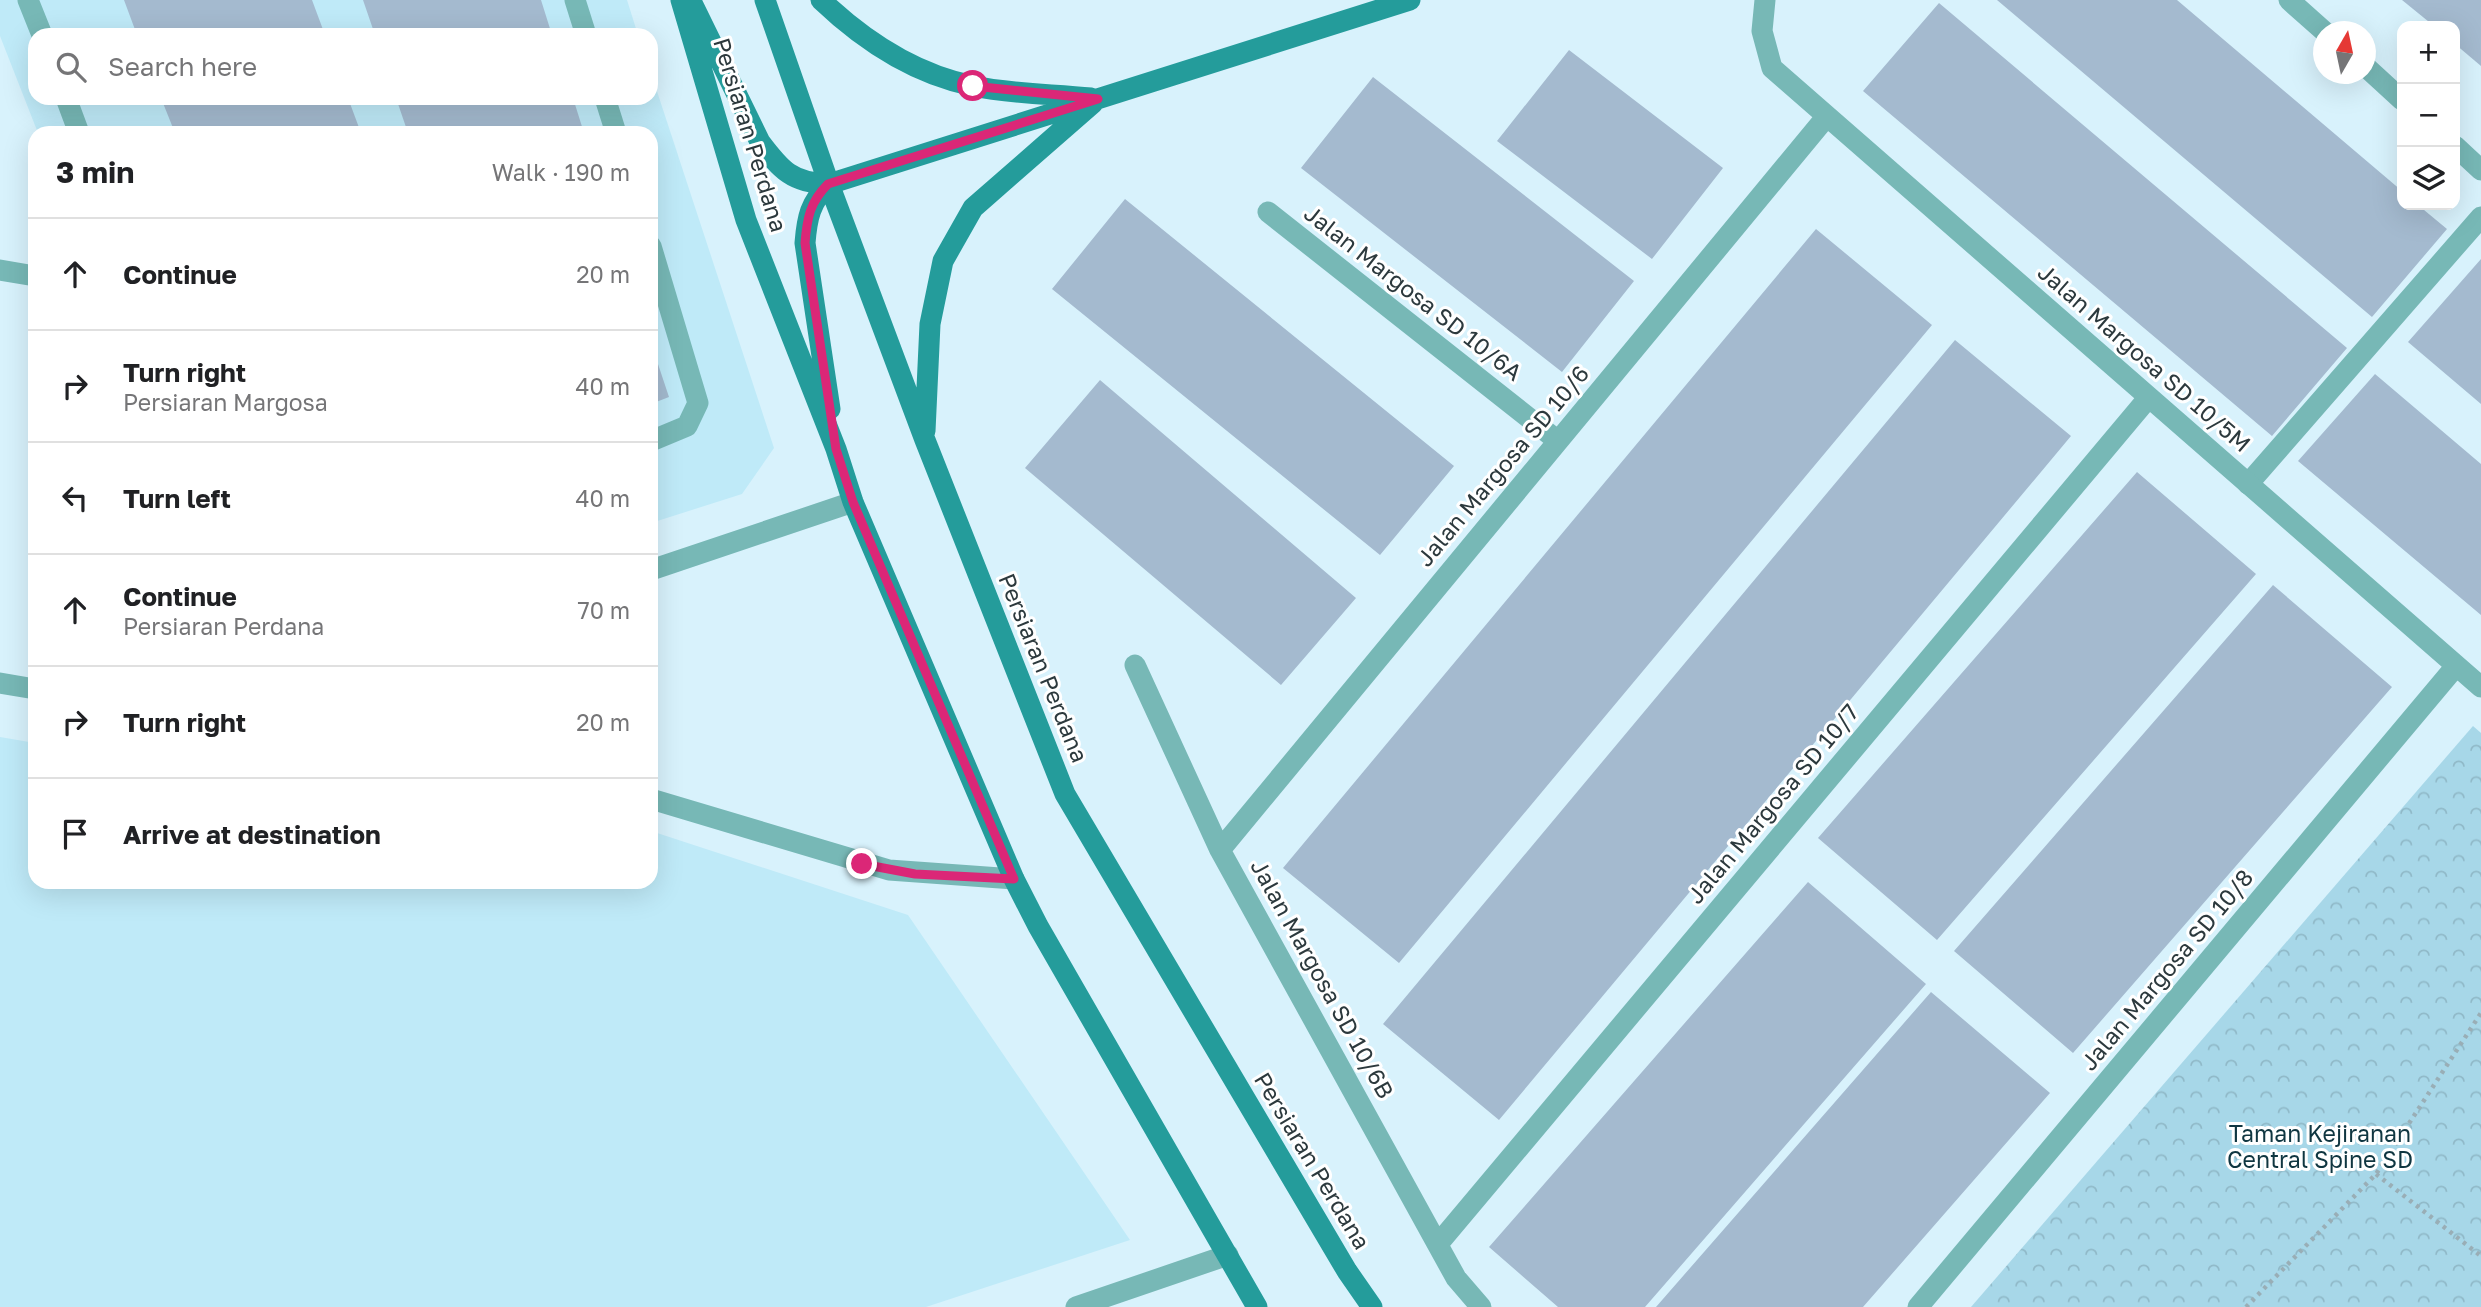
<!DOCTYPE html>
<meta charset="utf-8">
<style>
:root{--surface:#fff;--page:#f6f6f6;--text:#202124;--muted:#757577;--line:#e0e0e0}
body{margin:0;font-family:"Golos Text",sans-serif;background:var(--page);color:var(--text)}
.controls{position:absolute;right:21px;top:21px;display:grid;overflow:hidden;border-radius:14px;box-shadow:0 7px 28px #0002}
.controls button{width:63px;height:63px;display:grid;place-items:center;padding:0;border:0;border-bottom:2px solid var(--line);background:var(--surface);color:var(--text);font:35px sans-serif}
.compass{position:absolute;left:2313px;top:21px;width:63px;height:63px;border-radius:50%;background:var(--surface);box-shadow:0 7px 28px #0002;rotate:9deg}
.stop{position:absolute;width:21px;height:21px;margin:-16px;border:5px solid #db2777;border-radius:50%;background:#fff}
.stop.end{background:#db2777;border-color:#fff;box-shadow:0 2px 7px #0008}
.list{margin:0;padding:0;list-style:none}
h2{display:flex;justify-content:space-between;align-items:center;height:91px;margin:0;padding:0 28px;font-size:30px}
h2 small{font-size:23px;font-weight:400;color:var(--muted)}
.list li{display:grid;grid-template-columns:46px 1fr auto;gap:21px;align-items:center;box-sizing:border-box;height:112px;padding:0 28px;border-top:2px solid var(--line)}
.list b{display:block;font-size:26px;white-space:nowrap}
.list p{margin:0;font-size:23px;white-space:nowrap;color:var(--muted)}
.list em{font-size:23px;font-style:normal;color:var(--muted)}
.icon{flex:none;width:38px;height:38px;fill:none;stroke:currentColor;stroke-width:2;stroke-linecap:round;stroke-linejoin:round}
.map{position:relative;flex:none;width:2481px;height:1307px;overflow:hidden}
.search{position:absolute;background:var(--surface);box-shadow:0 7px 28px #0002;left:28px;top:28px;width:630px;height:77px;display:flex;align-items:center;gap:18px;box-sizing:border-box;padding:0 24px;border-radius:21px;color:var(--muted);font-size:26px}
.panel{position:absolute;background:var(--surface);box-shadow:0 7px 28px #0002;left:28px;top:126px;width:630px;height:763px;border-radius:21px}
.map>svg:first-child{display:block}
.built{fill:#bfeaf8}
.park{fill:url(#park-crowns)}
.building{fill:#a4bacf}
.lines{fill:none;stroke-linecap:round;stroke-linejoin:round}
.path{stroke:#99aeb6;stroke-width:4.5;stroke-dasharray:3.5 5;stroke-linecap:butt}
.lane{stroke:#77b8b6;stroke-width:21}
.street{stroke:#77b8b6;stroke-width:21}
.secondary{stroke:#249c9b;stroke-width:21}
.route{stroke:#db2777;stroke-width:9}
.labels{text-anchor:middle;stroke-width:6;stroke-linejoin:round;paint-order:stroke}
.street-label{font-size:23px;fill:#2c393d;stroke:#fff}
.park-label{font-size:23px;fill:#0f3641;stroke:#fff}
</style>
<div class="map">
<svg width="2481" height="1307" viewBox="0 0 2481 1307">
<defs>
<pattern id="park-crowns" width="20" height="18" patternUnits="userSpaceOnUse" patternTransform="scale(1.75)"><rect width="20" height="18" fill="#a7d7e8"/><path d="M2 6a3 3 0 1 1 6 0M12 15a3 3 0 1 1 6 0" fill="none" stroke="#90b9c8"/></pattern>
</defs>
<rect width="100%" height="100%" fill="#d8f2fc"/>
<path class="built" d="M0,0H627L638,35H35V98H651V73L774,448L742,494L651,523V133H38L0,36Z
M0,737L35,743V882H651V831L908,915L1130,1240L926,1307H0Z"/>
<path class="park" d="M2473,726L2481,733V1307H1971Z"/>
<path class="building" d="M124,0H312L325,35H137Z
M363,0H541L552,35H375Z
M1997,0H2177L2402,191V205H2418L2447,229L2372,317Z
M2402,0H2481V66L2455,44V26H2434Z
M1939,3L2347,348L2272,436L1863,91Z
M1569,50L1723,168L1652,259L1497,141Z
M1373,77L1634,281L1562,372L1301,168Z
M161,98H348L361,133H175Z
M396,98H573L584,133H408Z
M1125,199L1454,466L1380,555L1052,289Z
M1816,229L1932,325L1399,963L1283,868Z
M2481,259V404L2408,342Z
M1955,340L2071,436L1499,1120L1383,1024Z
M651,343L669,397L651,404Z
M2375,374L2481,464V615L2298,461Z
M1100,380L1356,598L1281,685L1025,468Z
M2137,472L2256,574L1937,940L1818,838Z
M2273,585L2392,687L2073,1053L1954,951Z
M1808,882L1926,984L1645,1307H1558L1489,1247Z
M1931,992L2050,1093L1863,1307H1656Z"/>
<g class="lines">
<path class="path" d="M2376,1174L2481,1256
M2246,1307L2376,1174L2481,1013"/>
<path class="lane" d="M2248,484L2481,217
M651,799L889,870L1014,879
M1076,1307L1228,1255"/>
<path class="street" d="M28,0L42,35
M575,0L586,35
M1765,0L1762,31L1772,68L2481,687
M2289,0L2325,32
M2366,67L2402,100
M66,98L79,133
M605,98L616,133
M2455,146L2481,170
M1268,212L1558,441
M651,246L698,403L687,426L651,441
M0,270L35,276
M651,570L853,502
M1135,665L1220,850L1456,1278L1481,1307
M0,683L35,689
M1220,850L1827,116
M1438,1244L2149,397
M1918,1307L2456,666"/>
<path class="secondary" d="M681,0L746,220L836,449L853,502L1014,879L1038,926L1257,1307
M765,0L829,184L925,440L1065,794L1347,1271L1372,1307
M821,0C864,41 914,74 973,86C1011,94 1052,94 1091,98
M693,5L760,142C781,170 792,183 829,184L1410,0
M829,184C810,202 807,218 805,243L830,409
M925,431L930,324L943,261L973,208L1093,103"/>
</g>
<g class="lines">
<path class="route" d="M862,864L915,874L1014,879L853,502L836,449L805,243C807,218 810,202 828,184L1098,99L973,86"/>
</g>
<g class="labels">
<g class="street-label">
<text transform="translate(750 135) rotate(73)" y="8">Persiaran Perdana</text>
<text transform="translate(1413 293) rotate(38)" y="8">Jalan Margosa SD 10/6A</text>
<text transform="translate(2144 358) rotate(41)" y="8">Jalan Margosa SD 10/5M</text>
<text transform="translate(1503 466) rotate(-50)" y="8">Jalan Margosa SD 10/6</text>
<text transform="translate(1043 668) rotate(68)" y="8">Persiaran Perdana</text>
<text transform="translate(1773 804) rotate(-50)" y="8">Jalan Margosa SD 10/7</text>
<text transform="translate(2167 970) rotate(-50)" y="8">Jalan Margosa SD 10/8</text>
<text transform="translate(1322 979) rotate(61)" y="8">Jalan Margosa SD 10/6B</text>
<text transform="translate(1312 1161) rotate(59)" y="8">Persiaran Perdana</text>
</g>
<g class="park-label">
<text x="2320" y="1142">Taman Kejiranan<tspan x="2320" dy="26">Central Spine SD</tspan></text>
</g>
</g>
</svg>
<div class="controls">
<button>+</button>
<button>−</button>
<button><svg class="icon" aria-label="layers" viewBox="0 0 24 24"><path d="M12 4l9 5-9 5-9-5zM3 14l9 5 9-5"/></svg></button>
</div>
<svg class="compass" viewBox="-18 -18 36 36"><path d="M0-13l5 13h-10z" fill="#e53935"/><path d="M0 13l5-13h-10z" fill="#757577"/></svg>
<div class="stop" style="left:973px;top:86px"></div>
<div class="stop end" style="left:862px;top:864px"></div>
<div class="search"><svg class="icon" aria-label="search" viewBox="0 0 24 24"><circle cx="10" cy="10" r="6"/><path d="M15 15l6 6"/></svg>Search here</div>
<section class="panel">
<h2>3 min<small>Walk · 190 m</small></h2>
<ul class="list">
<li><svg class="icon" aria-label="ahead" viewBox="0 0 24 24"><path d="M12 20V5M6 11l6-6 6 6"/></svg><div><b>Continue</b></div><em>20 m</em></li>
<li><svg class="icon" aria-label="right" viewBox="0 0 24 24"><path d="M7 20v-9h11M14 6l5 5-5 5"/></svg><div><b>Turn right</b><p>Persiaran Margosa</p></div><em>40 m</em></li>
<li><svg class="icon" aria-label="left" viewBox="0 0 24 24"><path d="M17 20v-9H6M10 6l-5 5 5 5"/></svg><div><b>Turn left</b></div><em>40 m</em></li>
<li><svg class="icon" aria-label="ahead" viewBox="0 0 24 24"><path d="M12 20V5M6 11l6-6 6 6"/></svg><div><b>Continue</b><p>Persiaran Perdana</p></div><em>70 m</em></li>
<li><svg class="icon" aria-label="right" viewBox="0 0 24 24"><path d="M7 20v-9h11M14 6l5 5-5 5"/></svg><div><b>Turn right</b></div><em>20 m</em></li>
<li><svg class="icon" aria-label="arrive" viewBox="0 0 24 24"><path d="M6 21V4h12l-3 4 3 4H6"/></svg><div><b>Arrive at destination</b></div></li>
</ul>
</section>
</div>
